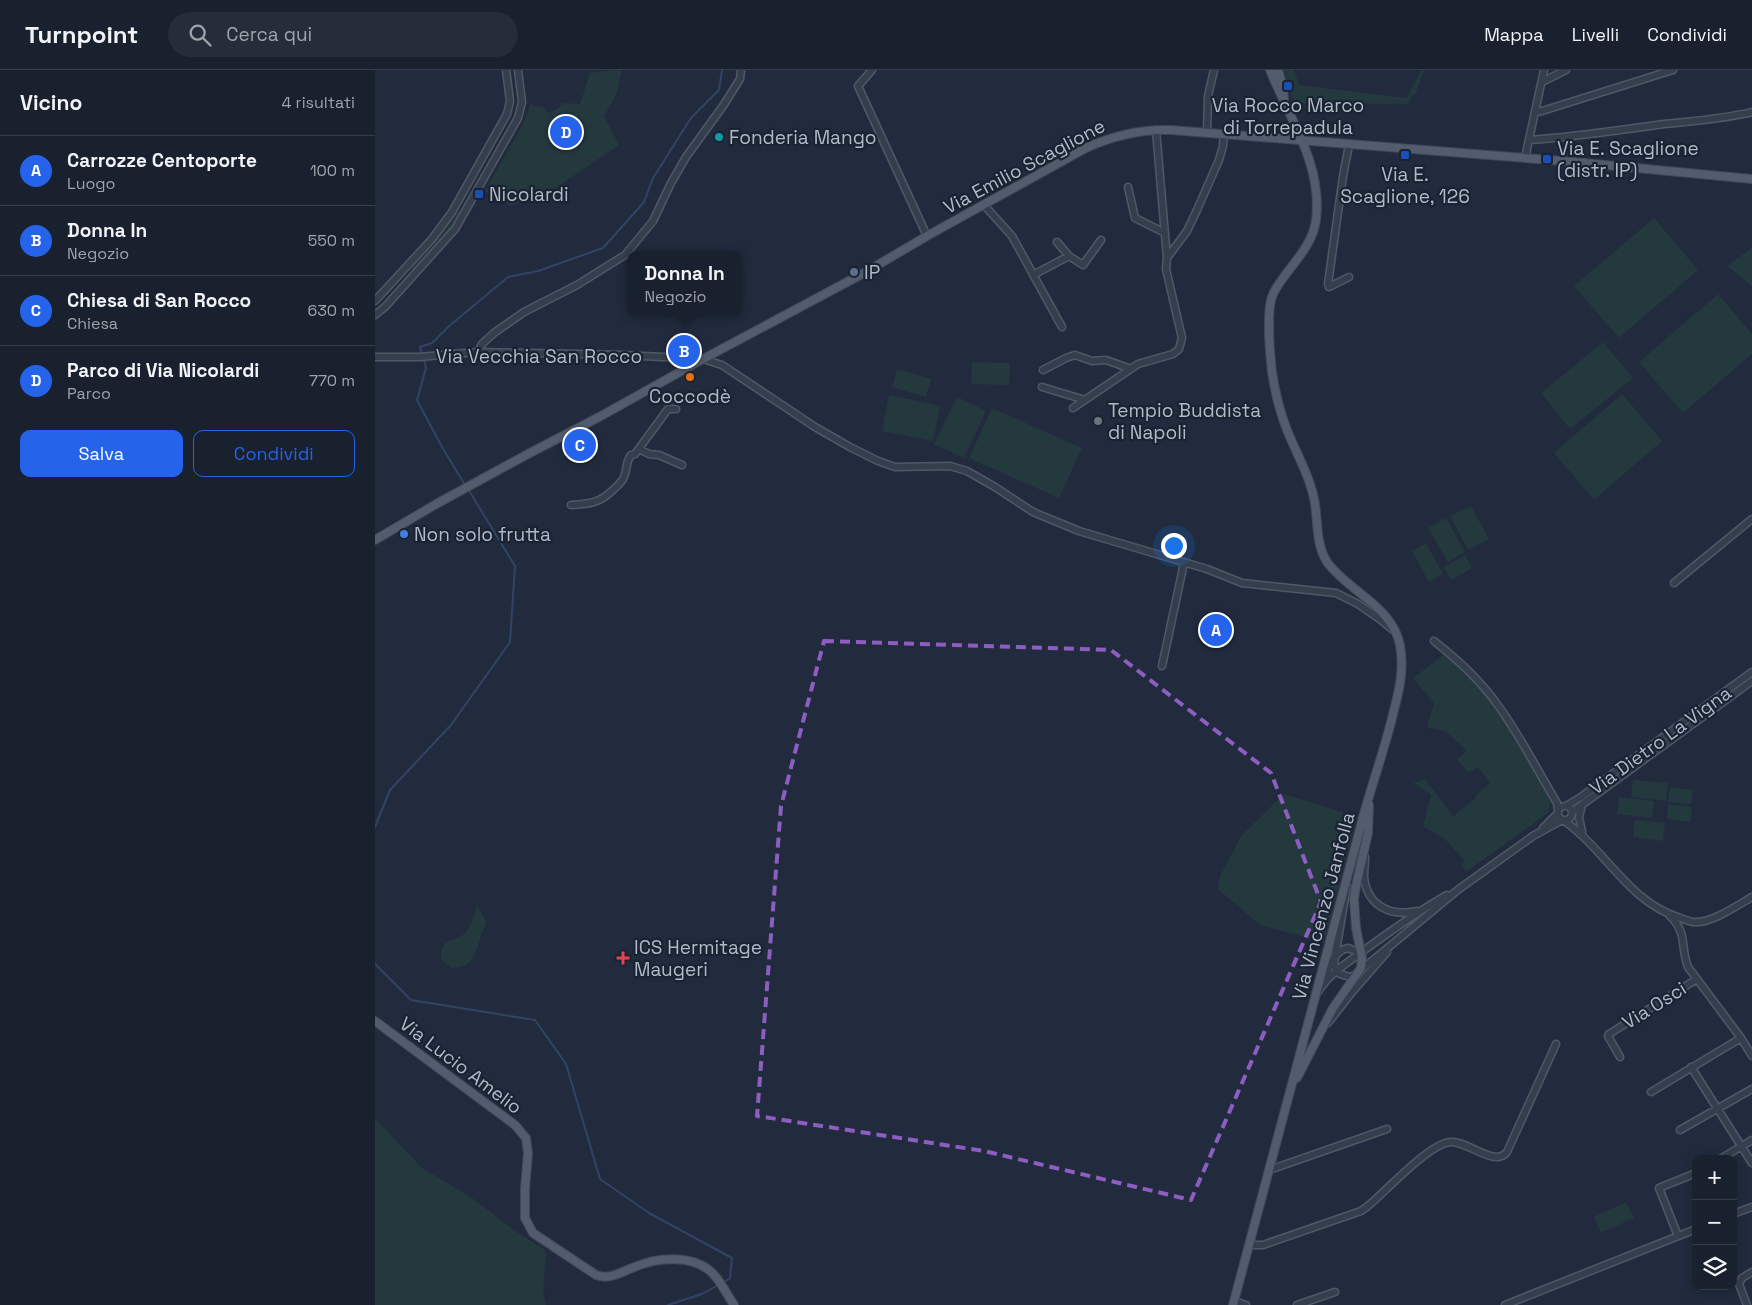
<!DOCTYPE html>
<html lang="it">
<meta charset="utf-8">
<style>
:root{--surface:#19202e;--page:#262d3a;--text:#f1f3f6;--muted:#9fa3aa;--line:#373e4a;--accent:#2563eb}
body{margin:0;font-family:"Space Grotesk",sans-serif;background:var(--page);color:var(--text)}
.controls{position:absolute;right:15px;bottom:15px;display:grid;overflow:hidden;border-radius:10px;box-shadow:0 2px 12px #0003}
.controls button{width:45px;height:45px;display:grid;place-items:center;padding:0;border:0;border-bottom:1px solid var(--line);background:var(--surface);color:var(--text);font:25px sans-serif}
.you{position:absolute;left:798px;top:475px;width:18px;height:18px;margin:-12px;border:4px solid #fff;border-radius:50%;background:#1a73e8;box-shadow:0 0 0 8px #1a73e833}
.badge{display:grid;place-items:center;width:32px;height:32px;border-radius:50%;background:var(--accent);color:#fff;font-size:16px;font-weight:700}
.pin{position:absolute;translate:-50% -50%;border:2px solid #fff;box-shadow:0 1px 5px #0006}
.popup{position:absolute;left:252px;top:181px;width:115px;height:65px;box-sizing:border-box;display:grid;place-content:center;border-radius:10px;background:var(--surface);filter:drop-shadow(0 1px 4px #0005);font-size:16px;white-space:nowrap;color:var(--muted)}
.popup b{font-size:19px;color:var(--text)}
.popup::after{content:'';position:absolute;left:50%;top:100%;margin-left:-10px;border:10px solid transparent;border-top-color:var(--surface)}
.list{margin:0;padding:0;list-style:none}
h2{display:flex;justify-content:space-between;align-items:center;height:65px;margin:0;padding:0 20px;font-size:21px}
h2 small{font-size:16px;font-weight:400;color:var(--muted)}
.list li{display:grid;grid-template-columns:32px 1fr auto;gap:15px;align-items:center;box-sizing:border-box;height:70px;padding:0 20px;border-top:1px solid var(--line)}
.list b{display:block;font-size:19px;white-space:nowrap}
.list p{margin:0;font-size:16px;white-space:nowrap;color:var(--muted)}
.list em{font-size:16px;font-style:normal;color:var(--muted)}
.actions{display:flex;gap:10px;padding:15px 20px}
.actions a{flex:1;padding:11px 0;border:1px solid var(--accent);border-radius:10px;text-align:center;font-size:18px;color:var(--accent)}
.actions .main{background:var(--accent);color:#fff}
.icon{flex:none;width:28px;height:28px;fill:none;stroke:currentColor;stroke-width:2;stroke-linecap:round;stroke-linejoin:round}
.map{position:relative;flex:none;width:1377px;height:1235px;overflow:hidden}
header{display:flex;align-items:center;gap:30px;box-sizing:border-box;height:70px;padding:0 25px;background:var(--surface);border-bottom:1px solid var(--line)}
header strong{font-size:24px}
nav{display:flex;gap:28px;margin-inline-start:auto;font-size:18px}
.search{width:350px;height:45px;background:var(--page);display:flex;align-items:center;gap:12px;box-sizing:border-box;padding:0 18px;border-radius:28px;color:var(--muted);font-size:19px}
main{display:flex}
aside{flex:1;background:var(--surface)}
.map>svg:first-child{display:block}
.green{fill:#23393e}
.lines{fill:none;stroke-linecap:round;stroke-linejoin:round}
.stream{stroke:#324464;stroke-width:2}
.minor-casing{stroke:#505868;stroke-width:9}
.major-casing{stroke:#3e4756;stroke-width:10}
.minor{stroke:#353e4d;stroke-width:6}
.major{stroke:#535c6d;stroke-width:8}
.marked{fill:none;stroke:#8e5dc2;stroke-width:4;stroke-dasharray:10 6;stroke-linejoin:round}
.transit-dot{fill:#1a4fb4;stroke:#1a2332;stroke-width:2}
.culture-dot{fill:#0f9aa8;stroke:#1a2332;stroke-width:2}
.service-dot{fill:#5c6f8a;stroke:#1a2332;stroke-width:2}
.food-dot{fill:#e8710a;stroke:#1a2332;stroke-width:2}
.worship-dot{fill:#6b7280;stroke:#1a2332;stroke-width:2}
.shop-dot{fill:#3f7fe0;stroke:#1a2332;stroke-width:2}
.health-dot{fill:#e0444e;stroke:#1a2332;stroke-width:2}
.labels{text-anchor:middle;stroke-width:4.5;stroke-linejoin:round;paint-order:stroke}
.poi-label{font-size:19px;fill:#b0b8c9;stroke:#1a2332;text-anchor:start}
.street-label{font-size:19px;fill:#b0b8c9;stroke:#1a2332}
</style>
<header>
<strong>Turnpoint</strong>
<div class="search"><svg class="icon" aria-label="search" viewBox="0 0 24 24"><circle cx="10" cy="10" r="6"/><path d="M15 15l6 6"/></svg>Cerca qui</div>
<nav><a>Mappa</a><a>Livelli</a><a>Condividi</a></nav>
</header>
<main>
<aside>
<h2>Vicino<small>4 risultati</small></h2>
<ul class="list">
<li><span class="badge">A</span><div><b>Carrozze Centoporte</b><p>Luogo</p></div><em>100 m</em></li>
<li><span class="badge">B</span><div><b>Donna In</b><p>Negozio</p></div><em>550 m</em></li>
<li><span class="badge">C</span><div><b>Chiesa di San Rocco</b><p>Chiesa</p></div><em>630 m</em></li>
<li><span class="badge">D</span><div><b>Parco di Via Nicolardi</b><p>Parco</p></div><em>770 m</em></li>
</ul>
<div class="actions"><a class="main">Salva</a><a>Condividi</a></div>
</aside>
<div class="map">
<svg width="1377" height="1235" viewBox="0 0 1377 1235">
<rect width="100%" height="100%" fill="#212b3d"/>
<path class="green" d="M239,0H247L241,25L229,46L244,75L163,130L157,129L135,136L110,121L150,50L156,33L160,36L168,37L173,43L181,40L188,33L205,34L215,3Z
M909,0H919L924,15L1032,28L1046,0H1049L1040,25H1037L1034,34L920,33L915,23Z
M81,141H84L85,144L71,166L40,200L37,199V195L62,168Z
M1279,148L1323,200L1244,268L1199,216Z
M1377,178V216L1352,196Z
M1343,224L1377,264V284L1308,343L1264,292Z
M1228,272L1258,308L1195,359L1166,323Z
M597,292L635,293L634,315L596,314Z
M522,299L556,309L551,327L517,317Z
M1247,324L1287,371L1219,430L1179,383Z
M514,325L565,336L558,371L507,361Z
M582,327L611,341L589,388L559,374Z
M617,338L707,378L684,428L594,388Z
M1096,436L1114,469L1093,480L1075,446Z
M1071,448L1090,482L1073,492L1053,458Z
M1051,473L1068,504L1054,512L1037,481Z
M1090,485L1097,498L1076,510L1069,497Z
M1070,584L1108,621L1146,676L1166,712L1176,733L1173,743L1091,802L1086,794L1090,791L1070,769L1048,756L1056,725L1038,712H1044L1050,709L1078,746L1101,728L1100,726L1115,713L1103,697L1093,703L1082,689L1091,682L1089,678L1070,661L1052,657L1059,633L1038,608Z
M1258,710L1293,713L1291,731L1256,727Z
M1295,717L1318,720L1316,734L1293,732Z
M909,724L982,747L949,872L885,855L843,819L845,806L866,766Z
M1244,727L1279,731L1277,748L1242,744Z
M1293,734L1317,737L1315,752L1292,749Z
M1260,750L1290,753L1288,771L1258,767Z
M102,836L111,851C111,857 107,860 106,866C100,884 98,898 76,898L66,890C65,865 79,875 91,862C97,855 99,844 102,836Z
M0,1048L46,1097L97,1128L139,1160L170,1180L171,1184L168,1221L171,1235H0Z
M1251,1132L1259,1148L1226,1163L1219,1147Z"/>
<g class="lines">
<path class="stream" d="M47,285L45,277L57,273L73,257L133,207L163,201L228,178L269,132L278,108L316,48L344,20L347,0
M49,289L51,298L42,330L67,377L90,415
M0,757L15,720L76,655L135,572L140,496L93,419
M0,894L36,930L160,950L191,994L225,1109L274,1143L357,1188L355,1208L349,1212
M293,1235L327,1224L345,1214"/>
<defs>
<path id="minor" d="M497,0L483,16L552,166
M1167,12L1191,0
M1161,42L1167,41L1298,0
M832,63L833,26L839,0
M1155,70C1200,67 1244,60 1289,54C1319,51 1348,49 1377,42
M974,75L968,106L953,214L954,217L974,207
M1150,88L1169,0
M753,117L760,148L790,163
M609,135L637,166L687,257
M682,172L694,186
M792,188L812,161L822,140L844,90L848,76L849,64
M658,205L694,186L708,195L726,170
M0,231L57,169L77,142L132,44L135,31L131,0
M0,245L10,237L80,159L143,48L147,32L143,0
M103,282L107,274L119,263L149,242L202,215L250,185L278,151L296,113L311,87L348,36L365,9L366,0
M0,287H44L103,282L248,285L328,289L347,295L440,357L475,377L503,391L520,397L575,396L592,401L620,417L658,442L704,461L832,499L867,513L961,523L983,534L1006,550L1018,560
M668,300L691,288L700,285L717,291L731,290L756,299
M667,317L710,330
M698,338L763,294L798,284L804,279L807,268L791,199L792,188L781,60
M264,379L274,384L284,385L307,395
M196,435C215,434 225,433 239,419C243,415 247,412 249,407C253,398 250,393 256,385L260,384L293,339H301
M1299,513L1377,449
M1059,571C1082,589 1105,610 1122,634C1145,665 1162,700 1182,733L1183,740
M787,596L809,493
M1207,735L1204,747L1207,762
M1183 743a7 7 0 1 1 14 0a7 7 0 1 1-14 0Z
M1191,736L1206,727L1377,602
M1197,742L1377,611
M1188,750C1230,779 1254,832 1303,847C1309,849 1316,853 1322,852C1338,852 1363,835 1377,827
M1168,758L1183,743
M990,787C990,793 989,801 989,807C992,836 1016,847 1042,841
M972,816L959,893L962,901L965,904L975,907L980,905L1084,819L1158,766L1187,750
M1295,846C1313,863 1305,877 1313,897L1366,968L1377,986
M949,910C955,898 958,881 973,878L986,883
M943,922C955,902 977,890 995,876C1020,858 1045,840 1072,825
M953,953L978,921L1012,882
M1245,987L1233,966L1234,964L1322,909
M1316,997L1377,1093
M1276,1022L1366,968
M1305,1060L1377,1019
M1345,1089L1377,1070
M894,1100L1012,1059
M1358,1144L1377,1137
M1303,1166L1284,1118L1321,1103
M875,1175H888L986,1141L993,1136C1011,1121 1054,1074 1075,1072C1092,1070 1120,1098 1132,1082L1181,974
M859,1231L871,1235
M922,1235L960,1222
M1130,1235L1321,1159
M1372,1235L1364,1214L1367,1208L1377,1202"/>
<path id="major" d="M903,0L908,17L909,29
M0,470L63,433L153,384L226,346L328,289L489,203L552,166L711,78C739,65 765,59 796,60L1188,91L1377,109
M0,951L140,1055L151,1068L153,1083L150,1118V1148L158,1163L221,1205C234,1210 244,1203 257,1198C281,1187 321,1183 340,1206C347,1214 353,1226 359,1235
M922,1008L958,938L986,898L987,888L981,858L979,829L981,816L993,763L994,735
M858,1235C901,1075 943,915 986,755C996,716 1010,679 1019,640C1025,618 1029,598 1025,575C1017,536 974,522 952,492C941,475 943,453 940,434C936,408 922,385 912,360C905,342 900,322 897,302C895,284 891,239 898,224C911,198 937,180 941,150C948,95 914,48 895,0"/>
</defs>
<use href="#minor" class="minor-casing"/>
<use href="#major" class="major-casing"/>
<use href="#minor" class="minor"/>
<use href="#major" class="major"/>
</g>
<path class="marked" d="M449,571L736,580L896,703L946,832L816,1130L609,1081L382,1046L406,736Z"/>
<g class="transit-dot">
<rect x="908" y="11" width="10" height="10" rx="2.5"/>
<rect x="1025" y="80" width="10" height="10" rx="2.5"/>
<rect x="1167" y="84" width="10" height="10" rx="2.5"/>
<rect x="99" y="119" width="10" height="10" rx="2.5"/>
</g>
<circle class="culture-dot" cx="344" cy="67" r="5"/>
<circle class="service-dot" cx="479" cy="202" r="5"/>
<circle class="food-dot" cx="315" cy="307" r="5"/>
<circle class="worship-dot" cx="723" cy="351" r="5"/>
<circle class="shop-dot" cx="29" cy="464" r="5"/>
<path class="health-dot" d="M245.5 880.5h5v5h5v5h-5v5h-5v-5h-5v-5h5z"/>
<g class="labels">
<g class="poi-label">
<text x="913" y="42" text-anchor="middle">Via Rocco Marco<tspan x="913" dy="22">di Torrepadula</tspan></text>
<text x="354" y="74">Fonderia Mango</text>
<text x="1182" y="85">Via E. Scaglione<tspan x="1182" dy="22">(distr. IP)</tspan></text>
<text x="1030" y="111" text-anchor="middle">Via E.<tspan x="1030" dy="22">Scaglione, 126</tspan></text>
<text x="114" y="131">Nicolardi</text>
<text x="489" y="209">IP</text>
<text x="315" y="333" text-anchor="middle">Coccodè</text>
<text x="733" y="347">Tempio Buddista<tspan x="733" dy="22">di Napoli</tspan></text>
<text x="39" y="471">Non solo frutta</text>
<text x="259" y="884">ICS Hermitage<tspan x="259" dy="22">Maugeri</tspan></text>
</g>
<g class="street-label">
<text transform="translate(649 96) rotate(-28)" y="7">Via Emilio Scaglione</text>
<text x="164" y="293">Via Vecchia San Rocco</text>
<text transform="translate(1285 670) rotate(-36)" y="7">Via Dietro La Vigna</text>
<text transform="translate(948 836) rotate(-75)" y="7">Via Vincenzo Janfolla</text>
<text transform="translate(1279 935) rotate(-32)" y="7">Via Osci</text>
<text transform="translate(86 995) rotate(37)" y="7">Via Lucio Amelio</text>
</g>
</g>
</svg>
<div class="controls">
<button>+</button>
<button>−</button>
<button><svg class="icon" aria-label="layers" viewBox="0 0 24 24"><path d="M12 4l9 5-9 5-9-5zM3 14l9 5 9-5"/></svg></button>
</div>
<div class="you"></div>
<div class="pin badge" style="left:841px;top:560px">A</div>
<div class="pin badge" style="left:309px;top:281px">B</div>
<div class="popup"><b>Donna In</b>Negozio</div>
<div class="pin badge" style="left:205px;top:375px">C</div>
<div class="pin badge" style="left:191px;top:62px">D</div>
</div>
</main>
